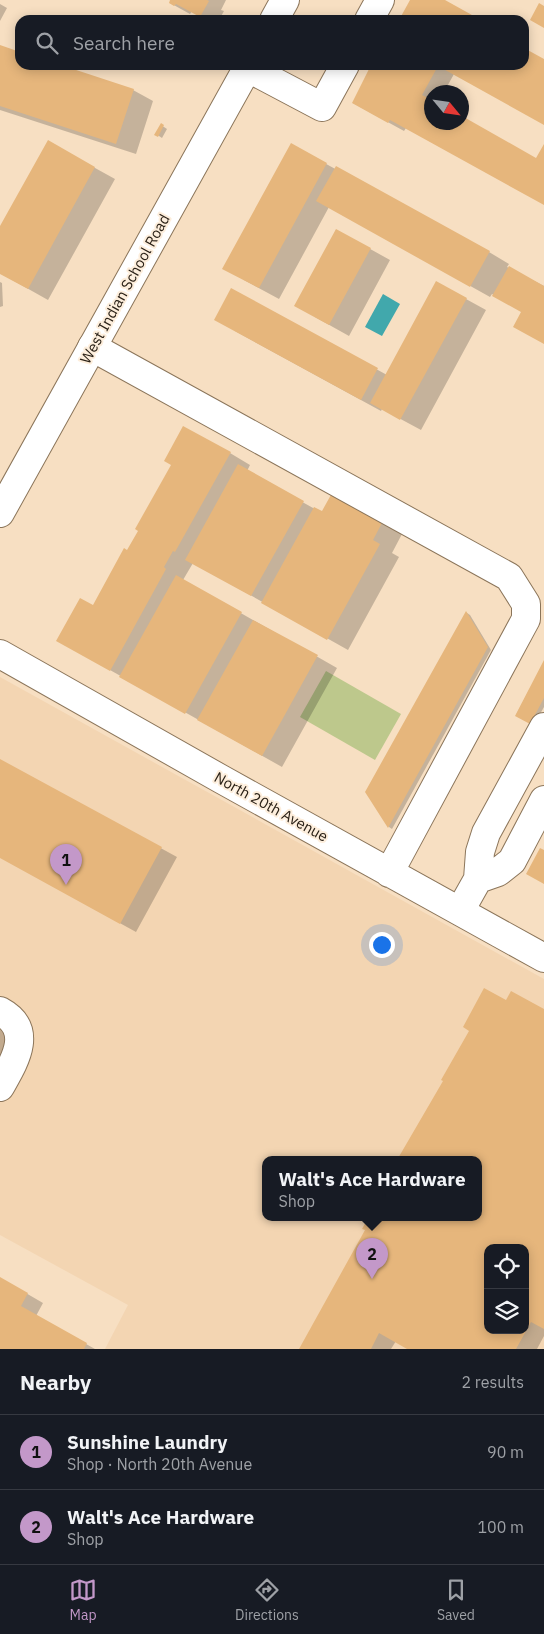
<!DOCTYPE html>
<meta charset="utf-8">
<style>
:root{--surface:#171b24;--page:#20242c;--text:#f1f3f6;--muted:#9ea1a6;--line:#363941;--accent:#c398c9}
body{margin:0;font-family:"IBM Plex Sans",sans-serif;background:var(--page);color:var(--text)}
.controls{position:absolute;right:15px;bottom:15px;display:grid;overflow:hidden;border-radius:10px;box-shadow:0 2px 12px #0003}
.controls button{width:45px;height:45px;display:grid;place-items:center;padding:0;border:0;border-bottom:1px solid var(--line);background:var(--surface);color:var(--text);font:25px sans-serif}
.compass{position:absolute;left:424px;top:85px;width:45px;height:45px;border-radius:50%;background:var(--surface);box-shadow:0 2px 12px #0003;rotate:119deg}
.you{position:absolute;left:381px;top:944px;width:18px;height:18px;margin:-12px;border:4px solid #fff;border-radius:50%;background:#1a73e8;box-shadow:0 0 0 8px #1a73e833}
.badge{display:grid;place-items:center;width:32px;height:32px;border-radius:50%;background:var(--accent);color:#111;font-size:16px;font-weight:700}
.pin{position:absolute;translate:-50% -41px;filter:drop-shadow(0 1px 2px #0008)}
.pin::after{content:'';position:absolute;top:26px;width:18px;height:15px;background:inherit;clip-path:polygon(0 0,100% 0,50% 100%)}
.popup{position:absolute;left:262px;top:1156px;width:220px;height:65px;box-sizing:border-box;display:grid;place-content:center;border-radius:10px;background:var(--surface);filter:drop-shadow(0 1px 4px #0005);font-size:16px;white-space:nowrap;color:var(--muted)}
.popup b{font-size:19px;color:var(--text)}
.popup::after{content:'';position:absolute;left:50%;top:100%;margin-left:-10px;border:10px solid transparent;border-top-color:var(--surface)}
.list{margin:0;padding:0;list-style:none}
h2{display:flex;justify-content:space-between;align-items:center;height:65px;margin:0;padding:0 20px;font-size:21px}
h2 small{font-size:16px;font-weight:400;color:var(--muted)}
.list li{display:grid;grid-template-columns:32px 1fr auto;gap:15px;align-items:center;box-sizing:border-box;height:75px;padding:0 20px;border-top:1px solid var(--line)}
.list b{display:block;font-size:19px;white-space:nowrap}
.list p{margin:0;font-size:16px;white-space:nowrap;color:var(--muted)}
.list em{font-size:16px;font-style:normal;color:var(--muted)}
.icon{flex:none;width:28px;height:28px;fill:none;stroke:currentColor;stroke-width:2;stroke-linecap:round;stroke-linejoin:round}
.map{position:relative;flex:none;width:544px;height:1349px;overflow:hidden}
.search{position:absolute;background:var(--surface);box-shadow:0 2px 12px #0003;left:15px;right:15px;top:15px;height:55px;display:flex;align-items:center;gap:12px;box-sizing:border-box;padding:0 18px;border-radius:15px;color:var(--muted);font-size:19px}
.sheet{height:215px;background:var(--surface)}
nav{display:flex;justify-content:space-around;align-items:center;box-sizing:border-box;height:70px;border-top:1px solid var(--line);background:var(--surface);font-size:14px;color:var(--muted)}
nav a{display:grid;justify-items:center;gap:2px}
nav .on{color:var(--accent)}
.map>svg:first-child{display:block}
.built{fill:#f3d5b2;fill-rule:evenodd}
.green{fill:#bdc88c}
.water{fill:#41a8ac}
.shadow{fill:#0003;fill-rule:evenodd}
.building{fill:#e6b67c;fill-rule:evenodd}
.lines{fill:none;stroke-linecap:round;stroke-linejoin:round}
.minor-casing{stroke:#8b755a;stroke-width:30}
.major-casing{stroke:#8b755a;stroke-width:30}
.minor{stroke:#fff;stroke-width:28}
.major{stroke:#fff;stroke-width:28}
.labels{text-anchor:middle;stroke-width:4;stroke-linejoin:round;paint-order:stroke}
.street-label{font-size:15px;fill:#2a2117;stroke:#fdeedc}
</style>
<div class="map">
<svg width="544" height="1349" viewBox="0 0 544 1349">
<rect width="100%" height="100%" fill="#f7dfc2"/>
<path class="built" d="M0,677L544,979V1349H105L128,1305L0,1235ZM266,1160H478V1218H266ZM488,1248H525V1330H488Z"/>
<path class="green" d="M326,671L401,714L375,760L300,717Z"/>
<path class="water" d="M383,294L400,304L382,336L365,327Z"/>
<path class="shadow" d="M171,0H226L221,10L224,11L219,20H207L192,11L190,14L170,3Z
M412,0H442L478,20H401Z
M0,4L7,8L0,21Z
M0,47L20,53V65H57L133,90L153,101L136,154L0,110Z
M524,50L544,61V124L454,74L444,92H432V122H462V118L537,160L544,147V204L406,128L404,131L353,103L373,65H524Z
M161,125L167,129L162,138L156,134Z
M48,142L115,179L48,300L0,273V229Z
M291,145L489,252L509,264L507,267L544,286V343L523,312L492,294L490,297L329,207L279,299L244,280Z
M336,230L390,260L349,336L315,317Z
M0,282L2,283L3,306L0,307Z
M232,290L387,375L466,299L486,310L421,430L382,409L381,411L235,331Z
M230,453L250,465L247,471L322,513L382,522L402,534L392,553L399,557L348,650L193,563L183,580L337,668L282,767L78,652L94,607L128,552Z
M467,613L470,615L491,650L392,829L389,827L366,792Z
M544,662V707L534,725L516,715Z
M0,760L177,857L136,932L0,857Z
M506,1002L544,1011V1336L537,1349H409L396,1341L391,1349H301L367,1230L369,1219L368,1218H478V1160H399L445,1081ZM488,1248H525V1330H488Z
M0,1025L16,1035L0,1063Z
M0,1278L43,1303L36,1316L95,1349H0Z"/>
<path class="building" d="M170,0H207L209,1L200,17L176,4L174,6L169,3Z
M410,0H445L472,15L470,18L472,20H399Z
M539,3L544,6V28L530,20Z
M0,45L20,52V65H61L134,89L116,144L0,106Z
M524,48L544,59V125L438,66L422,95L432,100V122H462V116L536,158L544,144V205L390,120L388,123L352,103L371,65H524Z
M161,123L164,125L158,137L154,135Z
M48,140L95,167L28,289L0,274V226Z
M291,143L327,163L259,288L222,269Z
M336,166L490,251L470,287L316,201Z
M336,229L371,248L329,325L294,306Z
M509,266L544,286V344L513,327L521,312L492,296Z
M436,281L467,298L400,420L370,403Z
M231,288L378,368L361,400L214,320Z
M183,426L231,452L175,552L173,551L164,567L166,569L110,671L56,641L80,598L93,605L124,548L127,550L138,531L135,529L171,465L164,461Z
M238,464L304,501L251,596L185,560Z
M332,493L383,521L373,540L380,544L327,640L261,603L314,507L322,511Z
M176,575L242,612L185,714L119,677Z
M466,611L488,647L388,828L365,792Z
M253,620L318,655L262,756L197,720Z
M544,660V698L530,724L515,716Z
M0,759L162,847L120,924L0,858Z
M540,848L544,850V884L526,874Z
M484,988L506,1000L511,991L544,1009V1329L531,1322L516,1349H407L379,1333L371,1349H299L365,1230L362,1229L368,1218H478V1160H397L443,1081L441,1080L469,1031L463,1027ZM488,1248H525V1330H488Z
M0,1277L28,1293L21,1306L87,1343L84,1349H0Z"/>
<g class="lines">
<defs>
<path id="minor" d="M369,20L380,0
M248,68L322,107L345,65
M92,347L509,577L526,604V619L389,873
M0,654L221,779L544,958
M478,879L498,872L512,861L544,800
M460,911L478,879L480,852L486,833L544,727
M0,1011C35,1030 14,1062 0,1087"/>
<path id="major" d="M274,20L285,0
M0,513L249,65"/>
</defs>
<use href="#minor" class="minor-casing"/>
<use href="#major" class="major-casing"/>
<use href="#minor" class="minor"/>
<use href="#major" class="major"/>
</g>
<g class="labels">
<g class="street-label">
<text transform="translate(125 289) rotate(-61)" y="5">West Indian School Road</text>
<text transform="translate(271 807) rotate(29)" y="5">North 20th Avenue</text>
</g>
</g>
</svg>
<div class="controls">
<button><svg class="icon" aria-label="locate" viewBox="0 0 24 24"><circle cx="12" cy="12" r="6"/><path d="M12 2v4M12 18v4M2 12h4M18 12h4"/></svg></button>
<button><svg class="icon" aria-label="layers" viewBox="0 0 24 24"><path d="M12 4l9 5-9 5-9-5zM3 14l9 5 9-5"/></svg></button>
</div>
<svg class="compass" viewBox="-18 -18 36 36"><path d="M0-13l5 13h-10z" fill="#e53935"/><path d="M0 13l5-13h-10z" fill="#9ea1a6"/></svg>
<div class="you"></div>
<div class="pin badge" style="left:66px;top:885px">1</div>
<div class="pin badge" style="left:372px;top:1279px">2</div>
<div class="popup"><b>Walt's Ace Hardware</b>Shop</div>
<div class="search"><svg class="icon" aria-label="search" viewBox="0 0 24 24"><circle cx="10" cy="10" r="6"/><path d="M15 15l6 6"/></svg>Search here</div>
</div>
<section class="sheet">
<h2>Nearby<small>2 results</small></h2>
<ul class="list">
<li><span class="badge">1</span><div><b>Sunshine Laundry</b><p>Shop · North 20th Avenue</p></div><em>90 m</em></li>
<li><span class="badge">2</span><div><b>Walt's Ace Hardware</b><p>Shop</p></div><em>100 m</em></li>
</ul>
</section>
<nav>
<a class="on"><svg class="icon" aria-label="map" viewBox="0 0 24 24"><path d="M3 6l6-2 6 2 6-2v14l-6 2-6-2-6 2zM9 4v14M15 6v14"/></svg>Map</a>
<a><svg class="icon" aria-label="directions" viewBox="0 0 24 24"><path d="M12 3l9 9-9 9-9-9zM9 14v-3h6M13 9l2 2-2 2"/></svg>Directions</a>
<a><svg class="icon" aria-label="saved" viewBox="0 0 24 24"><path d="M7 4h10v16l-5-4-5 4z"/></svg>Saved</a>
</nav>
